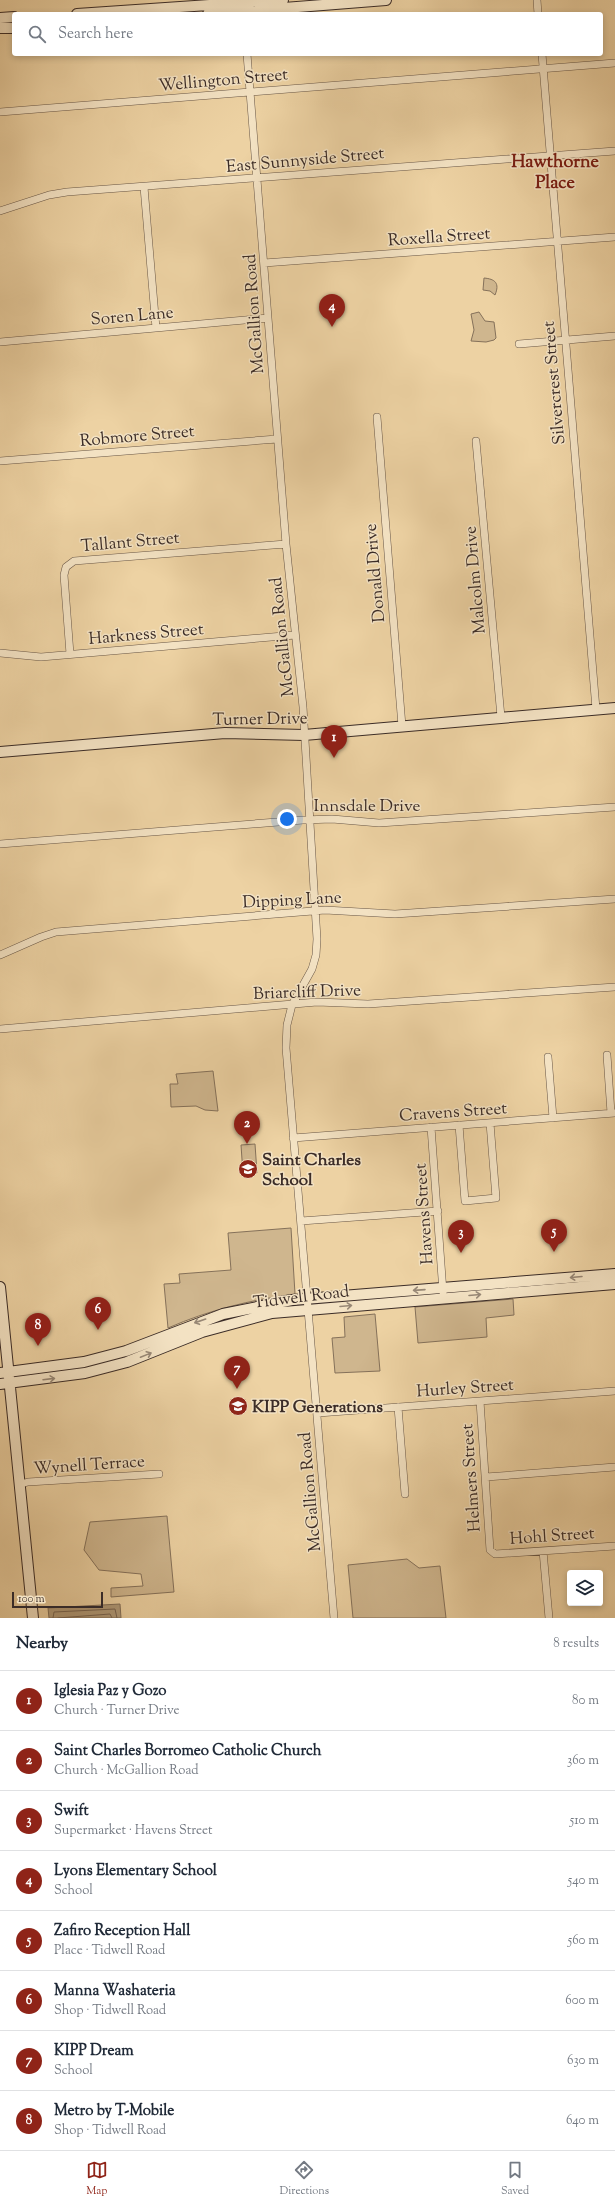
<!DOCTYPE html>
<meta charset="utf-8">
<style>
:root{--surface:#fff;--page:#f6f6f7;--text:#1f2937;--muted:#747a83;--line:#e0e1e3;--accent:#8f2418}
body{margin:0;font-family:"Sorts Mill Goudy",serif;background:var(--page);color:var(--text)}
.controls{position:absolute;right:12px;bottom:12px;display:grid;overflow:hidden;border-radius:4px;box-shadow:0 2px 6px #0003}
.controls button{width:36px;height:36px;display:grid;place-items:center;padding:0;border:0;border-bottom:1px solid var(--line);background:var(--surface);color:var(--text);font:20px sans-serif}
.scale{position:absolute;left:12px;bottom:10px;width:91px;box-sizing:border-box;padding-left:4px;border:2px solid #3b2c27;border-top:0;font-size:11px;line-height:14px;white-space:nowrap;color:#3b2c27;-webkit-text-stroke:3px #f3e2c3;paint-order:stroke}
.you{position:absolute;left:287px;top:819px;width:14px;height:14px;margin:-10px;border:3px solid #fff;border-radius:50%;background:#1a73e8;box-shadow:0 0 0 6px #1a73e833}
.badge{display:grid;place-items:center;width:26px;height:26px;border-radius:50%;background:var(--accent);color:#fff;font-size:13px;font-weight:700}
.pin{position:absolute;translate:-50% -33px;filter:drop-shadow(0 1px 2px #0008)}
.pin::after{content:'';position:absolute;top:21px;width:14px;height:12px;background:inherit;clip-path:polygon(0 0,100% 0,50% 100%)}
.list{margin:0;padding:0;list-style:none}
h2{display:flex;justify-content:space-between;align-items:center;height:52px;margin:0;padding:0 16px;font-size:17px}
h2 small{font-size:13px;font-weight:400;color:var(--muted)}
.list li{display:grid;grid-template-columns:26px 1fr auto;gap:12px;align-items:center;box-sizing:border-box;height:60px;padding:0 16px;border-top:1px solid var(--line)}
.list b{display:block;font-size:15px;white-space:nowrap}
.list p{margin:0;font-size:13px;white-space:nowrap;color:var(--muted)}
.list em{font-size:13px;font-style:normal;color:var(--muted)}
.icon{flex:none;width:22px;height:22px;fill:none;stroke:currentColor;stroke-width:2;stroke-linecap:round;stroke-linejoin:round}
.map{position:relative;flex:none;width:615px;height:1618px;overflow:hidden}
.search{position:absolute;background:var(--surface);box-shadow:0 2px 6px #0003;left:12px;right:12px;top:12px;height:44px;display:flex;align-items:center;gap:10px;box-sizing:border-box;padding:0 14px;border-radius:4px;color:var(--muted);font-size:15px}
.sheet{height:532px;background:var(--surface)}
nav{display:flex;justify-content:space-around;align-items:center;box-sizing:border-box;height:56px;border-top:1px solid var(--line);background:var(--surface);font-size:11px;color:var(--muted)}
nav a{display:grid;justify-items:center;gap:2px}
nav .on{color:var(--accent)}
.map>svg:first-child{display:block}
.green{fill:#cfb68e;stroke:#85715a}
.water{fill:#b09a79;stroke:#816e58}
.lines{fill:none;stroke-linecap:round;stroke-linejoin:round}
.shore{stroke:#766350;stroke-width:1}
.street-casing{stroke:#685646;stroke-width:8}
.secondary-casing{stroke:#3b2c27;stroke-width:12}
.street{stroke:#f3e2c3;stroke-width:7}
.secondary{stroke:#f3e2c3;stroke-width:10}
.oneway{stroke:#978775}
.labels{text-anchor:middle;stroke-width:3;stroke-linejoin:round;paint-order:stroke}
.street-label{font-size:17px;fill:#3b2c27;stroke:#f3e2c3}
.poi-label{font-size:17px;font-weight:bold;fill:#3b2c27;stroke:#f3e2c3;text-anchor:start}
.neighbourhood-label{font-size:18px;font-weight:bold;fill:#7a1f14;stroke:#f3e2c3}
</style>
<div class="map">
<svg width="615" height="1618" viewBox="0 0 615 1618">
<rect width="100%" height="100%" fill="#edd2a3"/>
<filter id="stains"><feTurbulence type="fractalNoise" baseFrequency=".005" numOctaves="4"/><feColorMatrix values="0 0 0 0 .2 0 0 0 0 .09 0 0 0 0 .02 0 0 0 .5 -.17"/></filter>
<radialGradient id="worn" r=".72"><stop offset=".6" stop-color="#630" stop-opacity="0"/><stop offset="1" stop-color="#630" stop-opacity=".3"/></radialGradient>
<path class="green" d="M484,278C495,279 500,283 495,295L490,291L483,290Z
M479,312L485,321L494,322L496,338L494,340L486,342L471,341L474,330L471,314Z
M213,1071L218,1111L205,1110L196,1106L171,1107L170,1084H178L176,1074Z
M255,1144L257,1173L243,1174L241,1145Z
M291,1228L295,1294C250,1300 209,1310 168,1328L164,1284L180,1283L179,1274L231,1270L228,1233Z
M513,1299L514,1315L486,1318L487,1337L418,1343L415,1307Z
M375,1314L380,1371L335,1373L332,1338L345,1337L344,1317Z
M167,1516L174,1592L111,1597V1588L143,1586L141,1574L99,1570L84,1550L90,1522Z
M407,1559L419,1568L440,1566L446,1618H353L348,1565Z"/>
<path class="water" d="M120,1604L121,1618H49L48,1608Z"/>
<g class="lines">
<path class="shore" d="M53,1618L54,1612L115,1609L117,1618
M58,1618L110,1614L112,1618"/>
<defs>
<path id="street" d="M537,0L538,14
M247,54L286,544L303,707L317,939L316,955L312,969L292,1005L287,1025L286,1048L334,1618
M542,54L596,709
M0,112L615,63
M144,187L156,328
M0,211L49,195L67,192L615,151
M264,263L615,237
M0,342L268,318
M519,344L615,336
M377,417L402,726
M476,441L501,717
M0,461L277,439
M0,653L41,657L295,635
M70,654L64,575L66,567L74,561L286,544
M0,844L303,820L332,819L379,823L615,807
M0,955L41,937L56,932L325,910L395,914L615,899
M0,1029L317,1002L368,1004L615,987
M607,1055L611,1113
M548,1057L553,1118
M459,1125L465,1201L496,1198L490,1123
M431,1127L443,1292
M293,1138L615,1113
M301,1221L438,1211
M480,1401L490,1550L495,1554L615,1546
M398,1407L405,1494
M318,1413L615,1391
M486,1477L615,1467
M21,1484L28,1482L159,1474
M543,1551L549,1618"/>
<path id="secondary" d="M77,14L283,0
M208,14L386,0
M0,18L14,17
M0,28H14
M0,752L225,733L304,735L615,708
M0,1287L33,1618
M0,1373L84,1362L126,1351L223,1314L292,1300L615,1274
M0,1384L85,1373L127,1362L202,1332L272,1313L615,1284"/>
</defs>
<use href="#street" class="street-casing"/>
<use href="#secondary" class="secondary-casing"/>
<use href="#street" class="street"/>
<use href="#secondary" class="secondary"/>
</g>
<defs><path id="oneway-shaft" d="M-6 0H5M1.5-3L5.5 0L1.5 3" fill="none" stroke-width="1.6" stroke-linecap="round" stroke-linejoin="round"/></defs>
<g class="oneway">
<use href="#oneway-shaft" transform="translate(576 1277) rotate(175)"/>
<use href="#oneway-shaft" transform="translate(419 1290) rotate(176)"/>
<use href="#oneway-shaft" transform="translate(475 1295) rotate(-5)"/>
<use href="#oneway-shaft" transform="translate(346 1306) rotate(-5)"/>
<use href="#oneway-shaft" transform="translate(200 1321) rotate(161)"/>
<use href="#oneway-shaft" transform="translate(146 1355) rotate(-22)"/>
<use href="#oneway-shaft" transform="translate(49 1379) rotate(-7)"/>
</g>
<defs>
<symbol id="school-disc" viewBox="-11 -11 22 22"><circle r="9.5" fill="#8f2418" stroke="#f3e2c3"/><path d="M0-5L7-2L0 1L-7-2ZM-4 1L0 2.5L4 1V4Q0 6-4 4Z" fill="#fff"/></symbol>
</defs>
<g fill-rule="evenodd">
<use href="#school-disc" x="237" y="1158" width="22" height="22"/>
<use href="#school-disc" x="227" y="1395" width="22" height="22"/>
</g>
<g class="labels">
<g class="street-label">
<text transform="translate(223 79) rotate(-5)" y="6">Wellington Street</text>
<text transform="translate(305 159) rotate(-5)" y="6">East Sunnyside Street</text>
<text transform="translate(439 236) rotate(-4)" y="6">Roxella Street</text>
<text transform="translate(253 314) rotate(-94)" y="6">McGallion Road</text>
<text transform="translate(132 315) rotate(-5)" y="6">Soren Lane</text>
<text transform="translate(553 383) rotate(-95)" y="6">Silvercrest Street</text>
<text transform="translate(137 435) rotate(-5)" y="6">Robmore Street</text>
<text transform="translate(130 541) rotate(-5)" y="6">Tallant Street</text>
<text transform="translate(374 573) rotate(-95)" y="6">Donald Drive</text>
<text transform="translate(474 580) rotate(-95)" y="6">Malcolm Drive</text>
<text transform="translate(146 633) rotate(-5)" y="6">Harkness Street</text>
<text transform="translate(281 637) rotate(-96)" y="6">McGallion Road</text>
<text transform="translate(260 718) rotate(-1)" y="6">Turner Drive</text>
<text x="367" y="811">Innsdale Drive</text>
<text transform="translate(292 899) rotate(-3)" y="6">Dipping Lane</text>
<text transform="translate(307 991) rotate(-2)" y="6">Briarcliff Drive</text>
<text transform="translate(453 1111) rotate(-4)" y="6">Cravens Street</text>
<text transform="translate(423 1214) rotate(-94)" y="6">Havens Street</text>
<text transform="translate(301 1296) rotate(-7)" y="6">Tidwell Road</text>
<text transform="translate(465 1387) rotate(-4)" y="6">Hurley Street</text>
<text transform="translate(89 1464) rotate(-4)" y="6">Wynell Terrace</text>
<text transform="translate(470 1478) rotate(-94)" y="6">Helmers Street</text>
<text transform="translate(309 1492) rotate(-95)" y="6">McGallion Road</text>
<text transform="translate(552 1535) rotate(-4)" y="6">Hohl Street</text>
</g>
<g class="poi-label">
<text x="262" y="1165">Saint Charles<tspan x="262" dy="20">School</tspan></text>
<text x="252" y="1412">KIPP Generations</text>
</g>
<g class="neighbourhood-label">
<text x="555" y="167">Hawthorne<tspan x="555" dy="21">Place</tspan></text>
</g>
</g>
<rect width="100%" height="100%" filter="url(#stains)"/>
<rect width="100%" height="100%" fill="url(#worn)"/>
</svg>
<div class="controls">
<button><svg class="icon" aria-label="layers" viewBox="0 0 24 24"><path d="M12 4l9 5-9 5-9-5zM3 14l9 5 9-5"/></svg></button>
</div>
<div class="scale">100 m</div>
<div class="you"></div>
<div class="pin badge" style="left:334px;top:758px">1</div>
<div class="pin badge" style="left:247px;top:1144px">2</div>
<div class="pin badge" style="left:461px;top:1253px">3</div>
<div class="pin badge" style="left:332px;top:327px">4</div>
<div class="pin badge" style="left:554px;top:1252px">5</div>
<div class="pin badge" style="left:98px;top:1330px">6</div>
<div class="pin badge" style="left:237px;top:1389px">7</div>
<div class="pin badge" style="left:38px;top:1346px">8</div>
<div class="search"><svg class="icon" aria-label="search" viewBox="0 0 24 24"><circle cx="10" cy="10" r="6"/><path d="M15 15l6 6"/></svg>Search here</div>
</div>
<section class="sheet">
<h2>Nearby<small>8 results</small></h2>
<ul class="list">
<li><span class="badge">1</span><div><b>Iglesia Paz y Gozo</b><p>Church · Turner Drive</p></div><em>80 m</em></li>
<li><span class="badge">2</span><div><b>Saint Charles Borromeo Catholic Church</b><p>Church · McGallion Road</p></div><em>360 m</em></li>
<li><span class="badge">3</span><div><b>Swift</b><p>Supermarket · Havens Street</p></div><em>510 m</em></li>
<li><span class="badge">4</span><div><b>Lyons Elementary School</b><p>School</p></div><em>540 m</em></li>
<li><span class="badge">5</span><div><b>Zafiro Reception Hall</b><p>Place · Tidwell Road</p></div><em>560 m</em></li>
<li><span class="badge">6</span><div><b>Manna Washateria</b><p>Shop · Tidwell Road</p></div><em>600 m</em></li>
<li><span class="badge">7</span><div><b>KIPP Dream</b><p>School</p></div><em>630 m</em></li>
<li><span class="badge">8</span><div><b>Metro by T-Mobile</b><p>Shop · Tidwell Road</p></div><em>640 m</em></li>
</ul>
</section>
<nav>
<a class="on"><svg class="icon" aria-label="map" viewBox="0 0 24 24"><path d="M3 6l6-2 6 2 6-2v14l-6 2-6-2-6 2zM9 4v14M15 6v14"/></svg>Map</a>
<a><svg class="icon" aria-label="directions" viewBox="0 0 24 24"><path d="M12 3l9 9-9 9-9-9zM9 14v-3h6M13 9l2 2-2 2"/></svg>Directions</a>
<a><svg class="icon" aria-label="saved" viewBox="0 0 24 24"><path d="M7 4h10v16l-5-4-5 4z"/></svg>Saved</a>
</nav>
